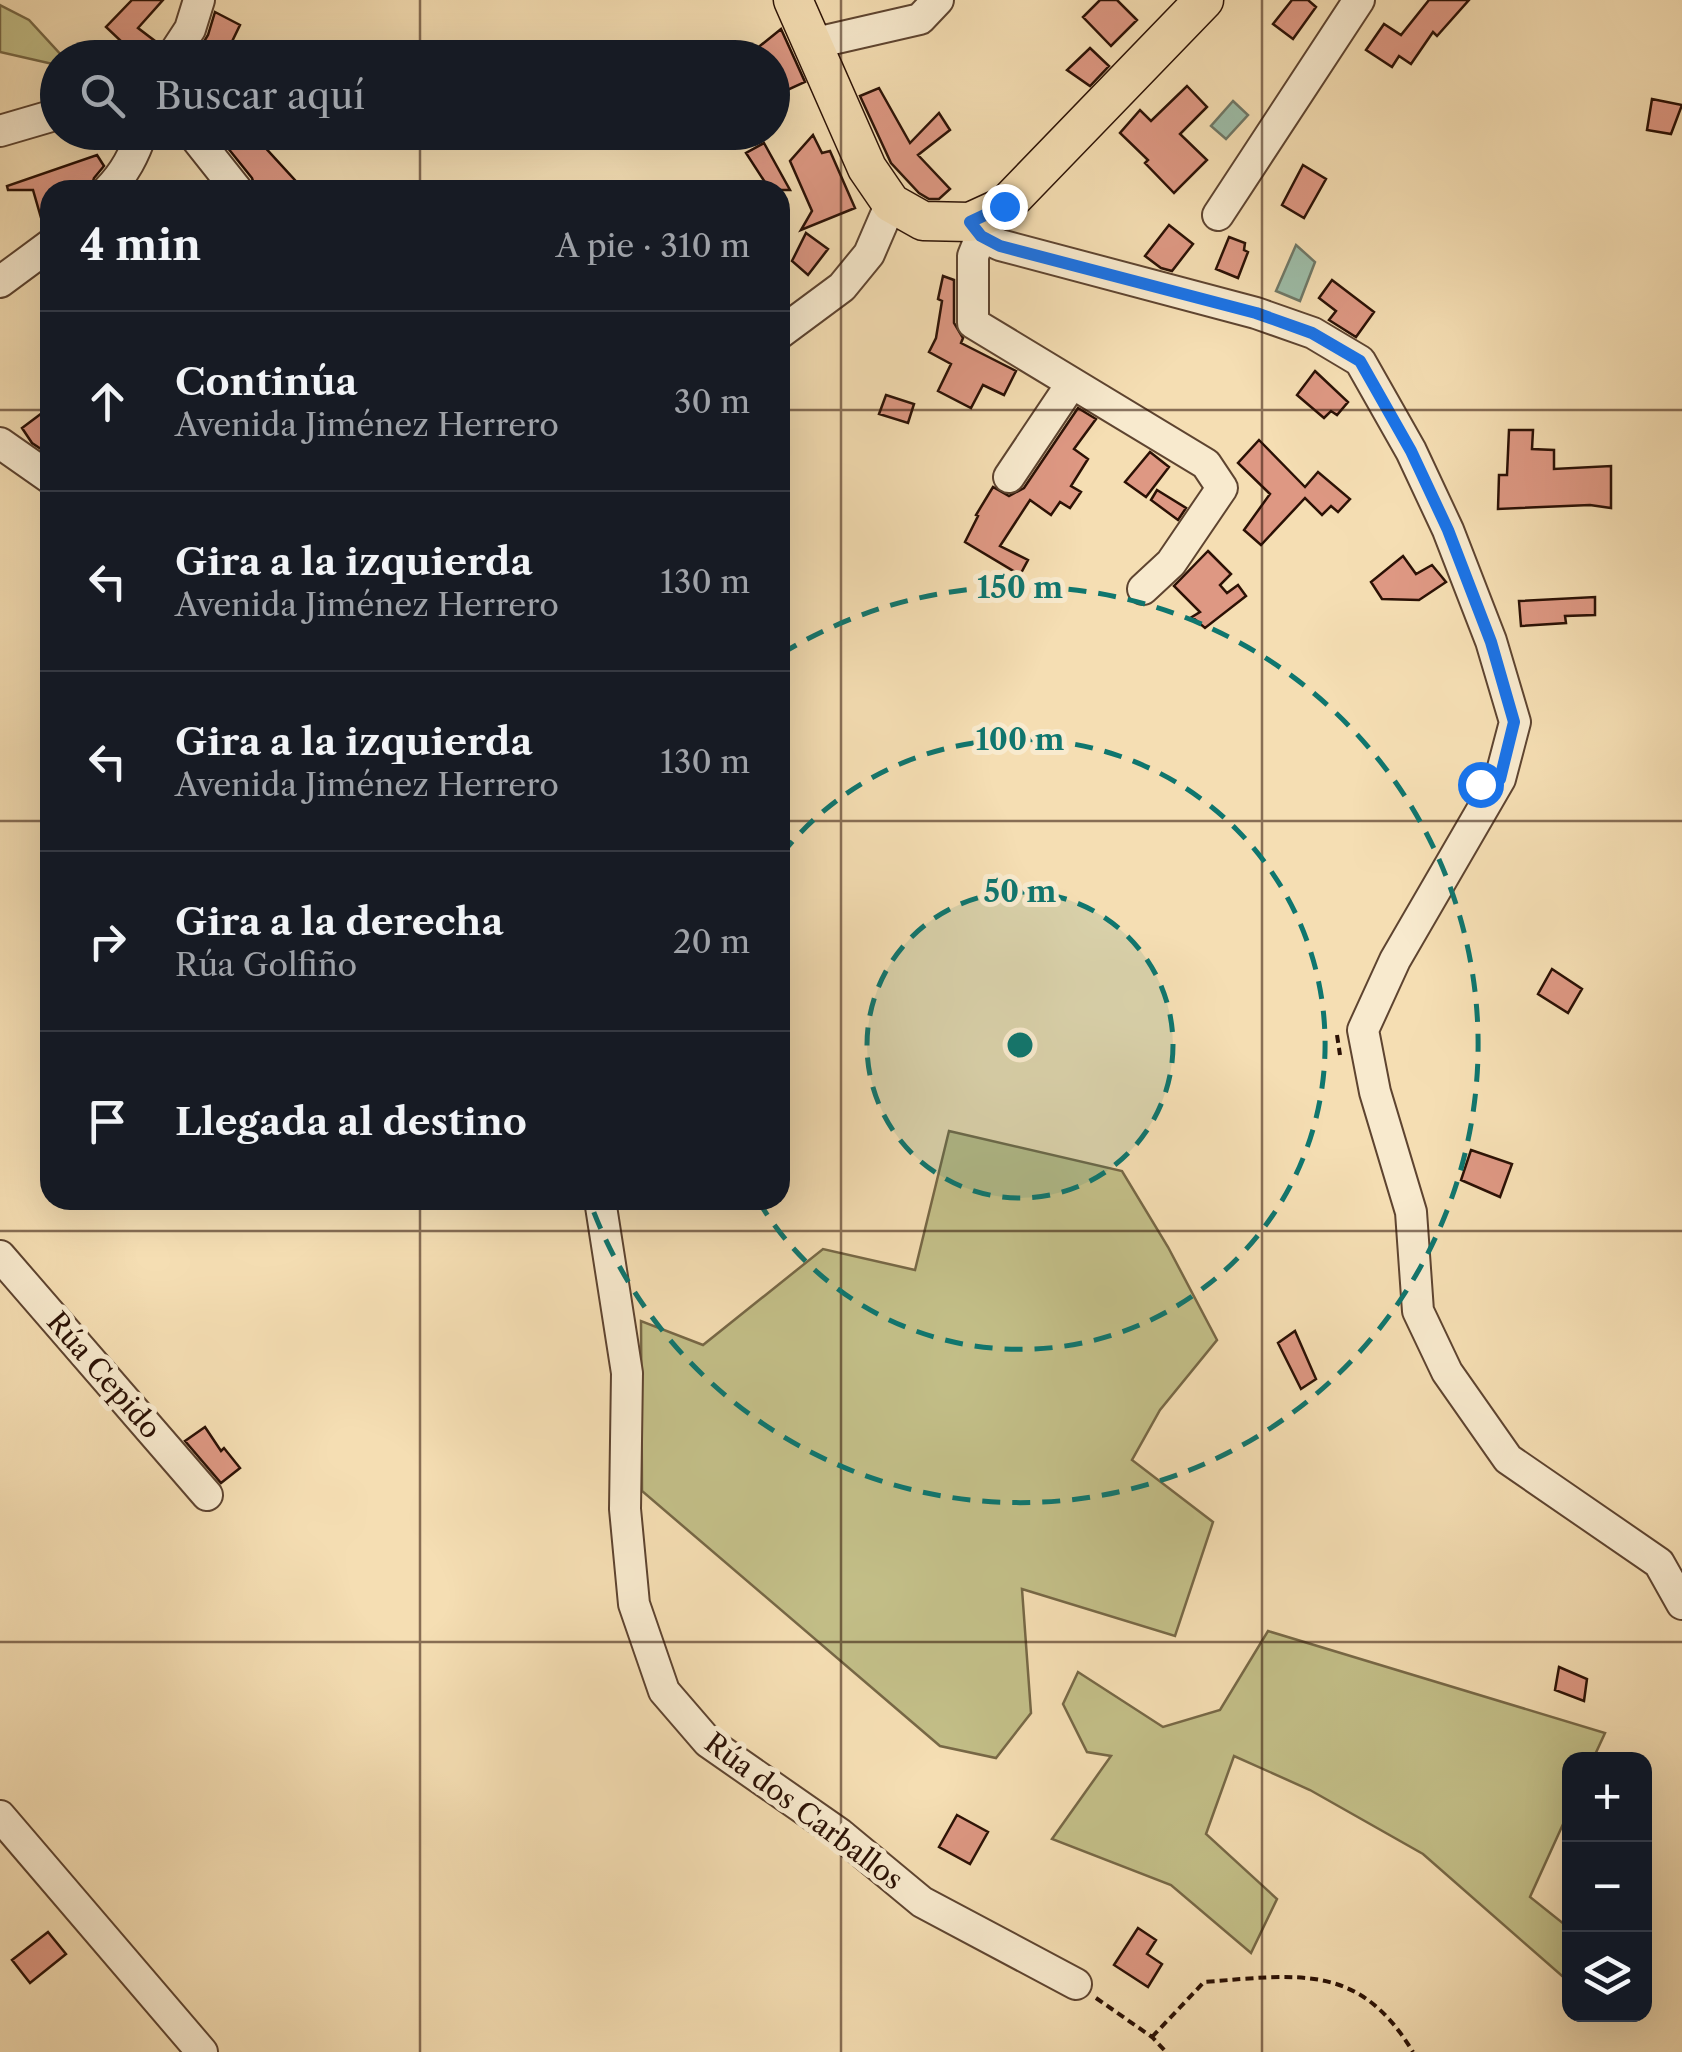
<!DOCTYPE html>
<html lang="es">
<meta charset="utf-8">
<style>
:root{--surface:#171b24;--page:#242831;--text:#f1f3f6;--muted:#9ea1a6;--line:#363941}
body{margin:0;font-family:"Libre Caslon Text",serif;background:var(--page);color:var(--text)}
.controls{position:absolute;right:30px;bottom:30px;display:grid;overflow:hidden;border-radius:20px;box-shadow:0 10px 40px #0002}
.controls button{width:90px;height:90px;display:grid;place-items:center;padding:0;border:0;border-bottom:2px solid var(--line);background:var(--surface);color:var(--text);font:50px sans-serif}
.stop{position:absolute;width:30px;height:30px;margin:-22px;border:8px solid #1a73e8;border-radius:50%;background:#fff}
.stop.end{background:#1a73e8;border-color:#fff;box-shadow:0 2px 10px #0008}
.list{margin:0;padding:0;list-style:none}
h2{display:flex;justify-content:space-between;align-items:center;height:130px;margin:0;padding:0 40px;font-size:42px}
h2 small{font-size:32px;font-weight:400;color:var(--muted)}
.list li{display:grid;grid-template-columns:65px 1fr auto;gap:30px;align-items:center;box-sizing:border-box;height:180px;padding:0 40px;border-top:2px solid var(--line)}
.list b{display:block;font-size:38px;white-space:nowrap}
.list p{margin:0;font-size:32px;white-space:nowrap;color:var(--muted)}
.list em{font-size:32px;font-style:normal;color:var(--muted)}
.icon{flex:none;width:55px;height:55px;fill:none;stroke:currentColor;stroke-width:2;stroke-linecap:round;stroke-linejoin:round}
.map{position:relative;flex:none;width:1682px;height:2052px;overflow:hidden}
.search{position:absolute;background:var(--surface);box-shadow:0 10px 40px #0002;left:40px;top:40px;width:750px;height:110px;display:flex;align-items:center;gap:25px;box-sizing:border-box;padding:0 35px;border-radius:55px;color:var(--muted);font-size:38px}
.panel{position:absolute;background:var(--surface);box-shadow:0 10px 40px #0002;left:40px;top:180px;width:750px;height:1030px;border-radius:30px}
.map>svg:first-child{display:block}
.green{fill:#c3bf88;stroke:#776846;stroke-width:2.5}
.water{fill:#9dbda8;stroke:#6f7867;stroke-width:2.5}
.building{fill:#de9883;stroke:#2b1105;stroke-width:2.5}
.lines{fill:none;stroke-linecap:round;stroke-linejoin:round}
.minor-casing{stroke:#5e4430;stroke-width:34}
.major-casing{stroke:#2b1105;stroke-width:41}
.path{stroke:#2b1105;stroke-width:4;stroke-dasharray:8 5;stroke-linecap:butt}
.minor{stroke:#f8eace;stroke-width:30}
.major{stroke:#f5deb3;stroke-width:38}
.route{stroke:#1a73e8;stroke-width:12}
.grid{fill:none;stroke:#2b1105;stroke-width:2.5;stroke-opacity:0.55}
.ring{fill:none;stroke:#0f766e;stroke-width:5;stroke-dasharray:18 12}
.labels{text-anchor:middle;stroke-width:10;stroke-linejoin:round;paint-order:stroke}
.street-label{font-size:28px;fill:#2b1105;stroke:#f8eace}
.centre{fill:#0f766e;stroke:#f8eace;stroke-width:5}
.ring-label{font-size:30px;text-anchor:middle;font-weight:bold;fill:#0f766e;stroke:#f8eace;stroke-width:10;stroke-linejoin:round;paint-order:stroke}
</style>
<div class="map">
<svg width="1682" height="2052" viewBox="0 0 1682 2052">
<rect width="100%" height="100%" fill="#f5deb3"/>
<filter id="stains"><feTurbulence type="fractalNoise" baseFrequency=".002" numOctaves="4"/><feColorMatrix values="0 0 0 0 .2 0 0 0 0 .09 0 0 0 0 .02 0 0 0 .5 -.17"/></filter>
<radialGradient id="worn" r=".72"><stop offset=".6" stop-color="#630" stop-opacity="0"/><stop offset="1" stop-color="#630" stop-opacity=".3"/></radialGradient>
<path class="green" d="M0,5L29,20L63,57L58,58L57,65L0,52Z
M949,1131L1122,1171L1168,1247L1217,1340L1160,1410L1132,1460L1213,1522L1175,1636L1022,1589L1031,1713L996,1758L940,1746L642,1491L641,1321L703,1345L823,1249L915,1270Z
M1268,1631L1605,1733L1593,1759L1570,1760L1569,1811L1530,1897L1569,1928V1982L1423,1854L1310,1790L1234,1756L1206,1834L1277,1899L1251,1953L1171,1885L1052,1839L1111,1756L1087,1752L1063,1704L1078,1672L1163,1727L1220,1710Z"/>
<path class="water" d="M1233,101L1248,115L1226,139L1211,126Z
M1296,245L1315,262L1300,301L1276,291Z"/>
<path class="building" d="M132,0H163L138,28L155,41L138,58H123L115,49L122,42L106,27Z
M1100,0H1117L1137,20L1111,46L1083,17Z
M1292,0H1308L1316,7L1293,39L1273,24Z
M1429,0H1469L1437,36L1433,32L1411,64L1399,56L1392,67L1366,50L1384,24L1401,35Z
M215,12L240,25L224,58H194L208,35Z
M781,29L805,82L772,97V58H745Z
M1090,48L1109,66L1090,86L1067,70Z
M1187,86L1207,107L1180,134L1207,160L1174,193L1145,163L1148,160L1120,133L1140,110L1151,121Z
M879,88L910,143L939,113L950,130L918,155L950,189L939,199H929L919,193L891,163L860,96Z
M1652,99L1682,105L1671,134L1647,130Z
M215,132H251L304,190H256L252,178Z
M813,135L822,153L830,151L855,208L801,230L812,211L790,161Z
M764,143L790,190H770L746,153Z
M97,155L104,166L94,178L90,190H50V227L44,228L33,190H8L7,186Z
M1303,165L1326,179L1304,218L1282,205Z
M1169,225L1193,244L1172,271L1161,268L1145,256Z
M806,233L828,249L808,275L792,261Z
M1229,237L1245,243L1244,250L1248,252L1238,278L1216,269Z
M943,276L954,280V323L963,338L961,343L1016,371L1004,395L983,385L971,408L938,391L951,364L929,352L936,338L942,301L938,299Z
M1332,280L1374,312L1356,337L1329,320L1336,311L1319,298Z
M1315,371L1348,402L1337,415L1331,411L1324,418L1297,395Z
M886,395L914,404L908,423L879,414Z
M50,407V455L32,443L22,428Z
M1078,408L1096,419L1074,449L1088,459L1071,486L1081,492L1070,508L1060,502L1051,515L1030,500L1000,546L1028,560L1020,575L965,542L978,516L976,515L993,487L1009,496L1024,488Z
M1509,430H1533L1532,449L1554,450V469L1611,466V508L1590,505L1498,509L1499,475H1507Z
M1259,440L1305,487L1318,472L1350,499L1338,512L1331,506L1322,515L1305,498L1261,545L1244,530L1270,494L1238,463Z
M1150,452L1169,467L1146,497L1125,482Z
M1157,490L1186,508L1178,520L1151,500Z
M1208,551L1231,574L1220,585L1227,593L1238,585L1246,596L1205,628L1192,617L1200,612L1174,586Z
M1403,556L1416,574L1432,565L1446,582L1419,600L1382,599L1371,582Z
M1595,597V615L1565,616L1566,623L1521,626L1519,601Z
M1552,969L1582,989L1568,1013L1538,994Z
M1471,1150L1512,1164L1500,1197L1461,1180Z
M1295,1331L1316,1379L1301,1389L1278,1343Z
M205,1427L221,1451L224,1448L240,1468L221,1483L185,1441Z
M1559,1667L1587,1679L1584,1701L1555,1690Z
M957,1815L988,1832L970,1864L939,1847Z
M1138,1928L1156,1940L1147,1954L1162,1964L1148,1987L1114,1965Z
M48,1932L66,1954L30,1983L12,1960Z"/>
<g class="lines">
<defs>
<path id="minor" d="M811,44L920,19L938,0
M171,58L190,29L199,0
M0,131L58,114
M191,132L237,190
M108,190C125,173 134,155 142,132
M1218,215L1359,0
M970,222L981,236L1000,245L1256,313L1313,333L1360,361L1411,451L1448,530L1491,641L1515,722L1500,779L1395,960L1363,1030L1375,1092L1411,1212L1418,1311L1447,1372L1508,1459L1659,1563L1682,1604
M981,236L973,256V323L1206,464L1222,488L1171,563L1143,589
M0,282L50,245
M780,333L842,287L869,254L891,203
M0,443L50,478
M1009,477L1072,383
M600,1200L627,1373L625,1509L634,1604L664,1691L708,1742L840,1834L922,1902L1076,1984
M0,1256L207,1495
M0,1816L202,2052"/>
<path id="major" d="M793,0L867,168L891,203L923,221L970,222L1005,206L1204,0"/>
</defs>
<use href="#minor" class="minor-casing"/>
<use href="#major" class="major-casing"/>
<path class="path" d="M1337,1035L1340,1055
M1096,1998L1152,2037L1166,2052
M1152,2037L1204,1982C1298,1975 1359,1962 1413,2052"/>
<use href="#minor" class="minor"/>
<use href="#major" class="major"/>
</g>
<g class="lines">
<path class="route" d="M1004,206L970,222L981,236L1000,246L1256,313L1312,333L1360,361L1411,451L1448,530L1491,642L1514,722L1500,779L1480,784"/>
</g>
<path class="grid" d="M420,0V58M841,0V2052M1262,0V2052M420,132V190M0,410H50M780,410H1682M0,821H50M780,821H1682M420,1200V2052M0,1231H1682M0,1642H1682"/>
<circle cx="1020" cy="1045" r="153" fill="#0f766e" fill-opacity=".12"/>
<g class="ring">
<circle cx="1020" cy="1045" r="153"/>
<path d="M781 855A305 305 0 1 1 759 1202"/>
<path d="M781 654A458 458 0 1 1 590 1202"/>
</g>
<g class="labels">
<g class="street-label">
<text transform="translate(104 1375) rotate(49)" y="10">Rúa Cepido</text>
<text transform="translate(804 1811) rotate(37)" y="10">Rúa dos Carballos</text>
</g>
</g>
<circle cx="1020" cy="1045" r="15" class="centre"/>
<g class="ring-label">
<text x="1020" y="598">150 m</text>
<text x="1020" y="750">100 m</text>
<text x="1020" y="902">50 m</text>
</g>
<rect width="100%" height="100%" filter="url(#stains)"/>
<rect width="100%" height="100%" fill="url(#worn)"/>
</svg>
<div class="controls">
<button>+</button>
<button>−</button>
<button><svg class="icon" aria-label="layers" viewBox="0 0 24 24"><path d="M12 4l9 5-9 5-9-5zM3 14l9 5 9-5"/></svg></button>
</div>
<div class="stop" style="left:1480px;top:784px"></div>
<div class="stop end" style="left:1004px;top:206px"></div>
<div class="search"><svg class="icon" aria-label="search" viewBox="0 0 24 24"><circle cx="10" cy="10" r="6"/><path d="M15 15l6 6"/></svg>Buscar aquí</div>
<section class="panel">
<h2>4 min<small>A pie · 310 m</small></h2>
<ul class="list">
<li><svg class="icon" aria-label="ahead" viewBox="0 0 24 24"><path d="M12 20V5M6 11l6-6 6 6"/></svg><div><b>Continúa</b><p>Avenida Jiménez Herrero</p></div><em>30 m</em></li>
<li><svg class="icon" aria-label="left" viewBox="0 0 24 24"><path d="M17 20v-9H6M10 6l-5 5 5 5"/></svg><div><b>Gira a la izquierda</b><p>Avenida Jiménez Herrero</p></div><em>130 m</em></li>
<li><svg class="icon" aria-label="left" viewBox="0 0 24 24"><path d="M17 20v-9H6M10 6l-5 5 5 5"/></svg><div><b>Gira a la izquierda</b><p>Avenida Jiménez Herrero</p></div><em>130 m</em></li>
<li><svg class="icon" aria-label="right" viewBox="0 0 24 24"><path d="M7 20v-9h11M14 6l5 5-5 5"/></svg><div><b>Gira a la derecha</b><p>Rúa Golfiño</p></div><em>20 m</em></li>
<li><svg class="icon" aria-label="arrive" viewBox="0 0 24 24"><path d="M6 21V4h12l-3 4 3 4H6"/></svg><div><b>Llegada al destino</b></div></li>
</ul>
</section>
</div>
